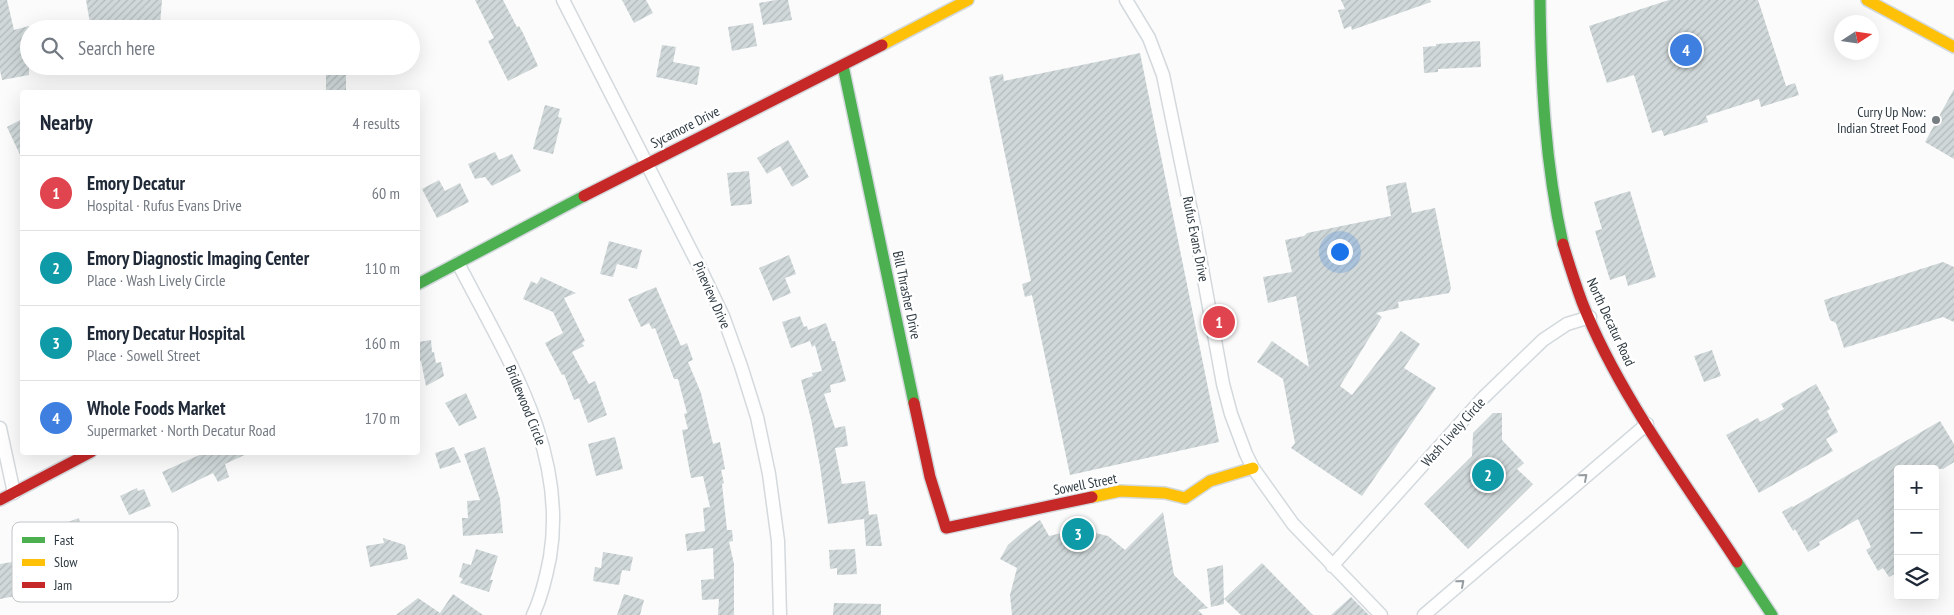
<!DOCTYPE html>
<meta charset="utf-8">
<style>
:root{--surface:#fff;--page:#f2f2f3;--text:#1f2937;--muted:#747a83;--line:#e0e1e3;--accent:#767e83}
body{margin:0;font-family:"PT Sans Narrow",sans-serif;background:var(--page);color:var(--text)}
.controls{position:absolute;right:15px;bottom:15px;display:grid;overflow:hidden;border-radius:5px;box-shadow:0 5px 20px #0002}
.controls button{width:45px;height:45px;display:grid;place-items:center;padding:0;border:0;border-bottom:1px solid var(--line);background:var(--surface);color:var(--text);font:25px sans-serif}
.compass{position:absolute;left:1834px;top:15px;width:45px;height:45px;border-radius:50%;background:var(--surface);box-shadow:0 5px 20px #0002;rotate:78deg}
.you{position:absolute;left:1339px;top:251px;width:18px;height:18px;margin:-12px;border:4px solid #fff;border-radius:50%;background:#1a73e8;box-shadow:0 0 0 8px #1a73e833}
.badge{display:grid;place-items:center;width:32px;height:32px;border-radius:50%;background:var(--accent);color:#fff;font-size:16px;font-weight:700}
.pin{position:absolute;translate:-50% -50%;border:2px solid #fff;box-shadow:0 1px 5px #0006}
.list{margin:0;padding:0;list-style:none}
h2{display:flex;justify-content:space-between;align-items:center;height:65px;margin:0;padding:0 20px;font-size:21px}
h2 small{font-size:16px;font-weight:400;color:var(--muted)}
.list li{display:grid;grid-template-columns:32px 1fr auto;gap:15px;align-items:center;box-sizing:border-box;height:75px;padding:0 20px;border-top:1px solid var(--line)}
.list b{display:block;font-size:19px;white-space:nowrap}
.list p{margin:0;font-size:16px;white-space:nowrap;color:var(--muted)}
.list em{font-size:16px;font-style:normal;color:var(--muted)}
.icon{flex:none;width:28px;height:28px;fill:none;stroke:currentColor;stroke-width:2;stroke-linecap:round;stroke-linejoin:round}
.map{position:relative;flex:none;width:1954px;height:615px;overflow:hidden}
.search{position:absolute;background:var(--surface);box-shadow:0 5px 20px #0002;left:20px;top:20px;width:400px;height:55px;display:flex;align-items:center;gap:12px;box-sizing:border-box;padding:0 18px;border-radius:28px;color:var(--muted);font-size:19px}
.panel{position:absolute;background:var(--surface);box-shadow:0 5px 20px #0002;left:20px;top:90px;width:400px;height:365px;border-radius:5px}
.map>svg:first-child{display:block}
.building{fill:url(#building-hatch)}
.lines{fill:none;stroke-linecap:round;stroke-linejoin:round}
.street-casing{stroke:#d3d9dd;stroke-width:15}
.fast-casing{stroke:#d3d9dd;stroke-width:14}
.slow-casing{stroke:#d3d9dd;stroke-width:14}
.jam-casing{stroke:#d3d9dd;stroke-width:14}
.street{stroke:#fefefe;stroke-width:12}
.fast{stroke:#4caf50;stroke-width:11}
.slow{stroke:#ffc107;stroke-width:11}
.jam{stroke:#c62828;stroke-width:11}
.oneway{stroke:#969ca0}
.poi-dot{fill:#767e83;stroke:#fff;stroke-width:2}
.labels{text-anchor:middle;stroke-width:5;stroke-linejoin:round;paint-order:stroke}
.poi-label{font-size:14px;fill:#2e3a42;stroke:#fff;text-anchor:end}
.street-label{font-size:14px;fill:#2e3a42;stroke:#fff}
.key{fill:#fff;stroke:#c0c4c6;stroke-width:1}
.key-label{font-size:14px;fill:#2e3a42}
</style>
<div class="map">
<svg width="1954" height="615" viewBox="0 0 1954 615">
<defs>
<pattern id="building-hatch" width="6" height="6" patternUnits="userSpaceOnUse" patternTransform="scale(1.25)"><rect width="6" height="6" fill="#d0d8d9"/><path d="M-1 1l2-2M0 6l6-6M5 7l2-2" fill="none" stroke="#b3babb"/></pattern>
</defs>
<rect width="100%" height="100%" fill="#fbfbfb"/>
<path class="building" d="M0,0H7L14,30L29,26V75L2,80L0,70Z
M86,0H162L160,25L136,23L91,29Z
M475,0H503L517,27L519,26L523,33L538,66L508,81L488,41L494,38Z
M622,0H646L653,13L634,23Z
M776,0H788L792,20L763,25L759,3Z
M1341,0H1430L1431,2L1352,30L1351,26L1344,29L1338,10L1345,9Z
M1669,0H1758L1786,86L1795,83L1799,95L1761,107L1759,99L1706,116L1708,122L1664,136L1662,130L1652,133L1634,75L1607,83L1589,26Z
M753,23L757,46L732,51L728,27Z
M1480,41L1481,67L1438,69V72L1424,73L1423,47L1436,46V44Z
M662,45L676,47L673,62L700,67L697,85L656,77Z
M1140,53L1219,442L1070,475L1032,295L1025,297L1022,284L1031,281L989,77L1003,74L1004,81Z
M326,66H346V90H338V92H326Z
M1954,89V159L1925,142Z
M545,105L560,109L558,117L562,118L553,154L533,149Z
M22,119V159L7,127Z
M788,140L809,177L792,187L780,166L767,174L757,158Z
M495,152L499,160L512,154L521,171L492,186L485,177L475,179L468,164Z
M749,171L752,204L731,206L727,173Z
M439,180L445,191L460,183L469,202L437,218L422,189Z
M1406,182L1412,213L1435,208L1451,288L1449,293L1398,302L1399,308L1376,313L1382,317L1340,386L1352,395L1401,331L1420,344L1404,368L1436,388L1362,496L1291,448L1295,443L1283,379L1257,362L1272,341L1309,367L1296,296L1268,303L1263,277L1292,272L1285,240L1304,236L1307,233L1391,216L1386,186Z
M1630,191L1656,277L1628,286L1625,275L1610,280L1595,231L1602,229L1594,202Z
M609,241L642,250L637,269L617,264L613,277L600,274Z
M789,255L796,274L785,278L791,293L773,301L759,268Z
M1943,262L1954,267V322L1943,317L1844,348L1836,323L1830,320L1824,300Z
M541,277L576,293L564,298L585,341L582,343L584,346L572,352L589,384L595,381L607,415L588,423L579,398L574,400L564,374L562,375L545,343L563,333L553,312L523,299L531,281L537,284Z
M656,287L681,346L687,343L693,360L688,362L701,393L713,444L720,442L725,469L721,470L724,483L722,484L727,530H732L733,541L729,542L734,564V615H718L719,599L702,600L701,580L714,579L713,548L687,551L685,534L705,531L703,508L710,507L703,476L691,478L682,430L688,429L684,414L687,413L678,379H674L655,328L652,329L649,323L641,327L628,299Z
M800,316L804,327L807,326L808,330L826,323L832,341H835L846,381L830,385L831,392L824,394L835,428L845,426L848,446L835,448L842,484L865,481L869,515L877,514L882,546H866L864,519L828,524L820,466L811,419L801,380L813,376L812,373L822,371L815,345L812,347L810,341L791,348L782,322Z
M431,340L432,352H434L436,363L441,362L444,376L426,386L421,361H418V342Z
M1712,350L1721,376L1704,382L1694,356Z
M1816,384L1830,409L1827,411L1838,432L1826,439L1833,451L1759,493L1726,435L1758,418L1760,422L1784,409L1781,404Z
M466,393L477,418L459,426L445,403Z
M1493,413H1502V440L1524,463L1517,469L1533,484L1468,549L1424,504L1472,456L1473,433Z
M1940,421L1954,444V462L1943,469H1898V572L1889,577L1883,568L1878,571L1866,550L1871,547L1858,519L1819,542L1820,545L1808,552L1795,529L1793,531L1782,512L1792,506L1793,507Z
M615,437L623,469L596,476L588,444Z
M454,447L461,462L440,469L435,453Z
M485,447L500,499L503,533L463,536L462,518H468L467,501L480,500L464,454Z
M206,452H251L225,464L229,477L218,482L213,473L172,493L162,472Z
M137,488L138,491L144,489L151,506L129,515L120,496Z
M1163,512L1174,575L1208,608L1198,610L1203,615H1012L1010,595L1017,568L1000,559L1008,545L1023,532L1040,520L1049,536L1070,531L1091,532L1108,536L1125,550Z
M79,518L83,541L40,557L32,535Z
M383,538L405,545L408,559L370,567L366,546L384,543Z
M476,549L498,556L490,580H493L489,592L460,583L463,579L459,577L463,563L471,565Z
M855,549L857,574L837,575V568L830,569L829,550Z
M603,552L633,557L630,571L622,570L619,585L593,581L595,567L601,568Z
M12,562L14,571L43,564L50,589L0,599V564Z
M1262,563L1313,615H1241L1224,599Z
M1223,565L1224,604L1211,607L1207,569Z
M453,594L483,615H396L418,598L440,613Z
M624,594L644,600L640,615H617Z
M1351,597L1369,615H1331Z
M834,603L881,604V615H833Z"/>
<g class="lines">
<defs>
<path id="street" d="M563,0L700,268L723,316L741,366L757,417L769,474L778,541L780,615
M1126,0L1149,38L1163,75L1195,230L1223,384L1231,414L1246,454L1253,468L1293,524L1381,615
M458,263C505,355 568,449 550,557C546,578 542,596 533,615
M0,428L14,493
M1332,566L1483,398L1543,340L1567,324L1590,317
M1424,615L1647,424"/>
<path id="fast" d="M1540,0C1541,82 1545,164 1563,244
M843,66L914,403
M418,284L584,196
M1737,562L1772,615"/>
<path id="slow" d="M1867,0L1954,47
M882,45L968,0
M1092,497L1120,491L1165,493L1185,498L1210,481L1253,468"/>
<path id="jam" d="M584,196L882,45
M1563,244C1569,264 1575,283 1582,302C1617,392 1684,481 1737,562
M914,403L930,477L946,528L1092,497
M0,500L91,452"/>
</defs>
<use href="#street" class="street-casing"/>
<use href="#fast" class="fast-casing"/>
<use href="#slow" class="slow-casing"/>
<use href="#jam" class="jam-casing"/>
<use href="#street" class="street"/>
<use href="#fast" class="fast"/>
<use href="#slow" class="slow"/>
<use href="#jam" class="jam"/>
</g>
<defs><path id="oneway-chevron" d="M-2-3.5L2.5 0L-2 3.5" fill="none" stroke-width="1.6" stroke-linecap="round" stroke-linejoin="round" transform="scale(1.25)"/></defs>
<g class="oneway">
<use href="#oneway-chevron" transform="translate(1584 477) rotate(-41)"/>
<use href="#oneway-chevron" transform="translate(1461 583) rotate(-41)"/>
</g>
<circle class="poi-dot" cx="1936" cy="120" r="5"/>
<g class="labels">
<g class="poi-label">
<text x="1926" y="117">Curry Up Now:<tspan x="1926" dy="16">Indian Street Food</tspan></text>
</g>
<g class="street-label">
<text transform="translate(685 127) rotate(-27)" y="5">Sycamore Drive</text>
<text transform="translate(1196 239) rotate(79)" y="5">Rufus Evans Drive</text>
<text transform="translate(712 295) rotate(66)" y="5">Pineview Drive</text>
<text transform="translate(907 295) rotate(78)" y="5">Bill Thrasher Drive</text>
<text transform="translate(1611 322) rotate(65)" y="5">North Decatur Road</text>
<text transform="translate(526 405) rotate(68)" y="5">Bridlewood Circle</text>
<text transform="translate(1453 432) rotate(-48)" y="5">Wash Lively Circle</text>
<text transform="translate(1085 484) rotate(-11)" y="5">Sowell Street</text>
</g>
</g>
<rect x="12" y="522" width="166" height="80" rx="8" class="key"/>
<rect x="22" y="537" width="23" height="6" fill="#4caf50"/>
<rect x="22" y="559" width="23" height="7" fill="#ffc107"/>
<rect x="22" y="582" width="23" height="6" fill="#c62828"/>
<g class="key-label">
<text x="54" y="545">Fast</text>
<text x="54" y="567">Slow</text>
<text x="54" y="590">Jam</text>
</g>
</svg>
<div class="controls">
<button>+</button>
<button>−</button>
<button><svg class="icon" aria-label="layers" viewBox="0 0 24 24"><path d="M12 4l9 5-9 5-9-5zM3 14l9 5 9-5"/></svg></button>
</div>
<svg class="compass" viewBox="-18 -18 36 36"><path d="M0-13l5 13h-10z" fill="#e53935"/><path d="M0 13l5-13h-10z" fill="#747a83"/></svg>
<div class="you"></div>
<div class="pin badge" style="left:1219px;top:322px;background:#e0444e">1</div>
<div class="pin badge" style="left:1488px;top:475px;background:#0f9aa8">2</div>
<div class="pin badge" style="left:1078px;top:534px;background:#0f9aa8">3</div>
<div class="pin badge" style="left:1686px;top:50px;background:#3f7fe0">4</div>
<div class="search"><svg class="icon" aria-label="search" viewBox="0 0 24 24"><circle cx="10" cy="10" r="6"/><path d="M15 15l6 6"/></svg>Search here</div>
<section class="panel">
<h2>Nearby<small>4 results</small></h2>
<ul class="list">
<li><span class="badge" style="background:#e0444e">1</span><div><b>Emory Decatur</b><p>Hospital · Rufus Evans Drive</p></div><em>60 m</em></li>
<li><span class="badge" style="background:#0f9aa8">2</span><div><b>Emory Diagnostic Imaging Center</b><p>Place · Wash Lively Circle</p></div><em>110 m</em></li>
<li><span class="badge" style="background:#0f9aa8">3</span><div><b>Emory Decatur Hospital</b><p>Place · Sowell Street</p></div><em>160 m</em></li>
<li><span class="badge" style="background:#3f7fe0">4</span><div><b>Whole Foods Market</b><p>Supermarket · North Decatur Road</p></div><em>170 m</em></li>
</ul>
</section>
</div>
